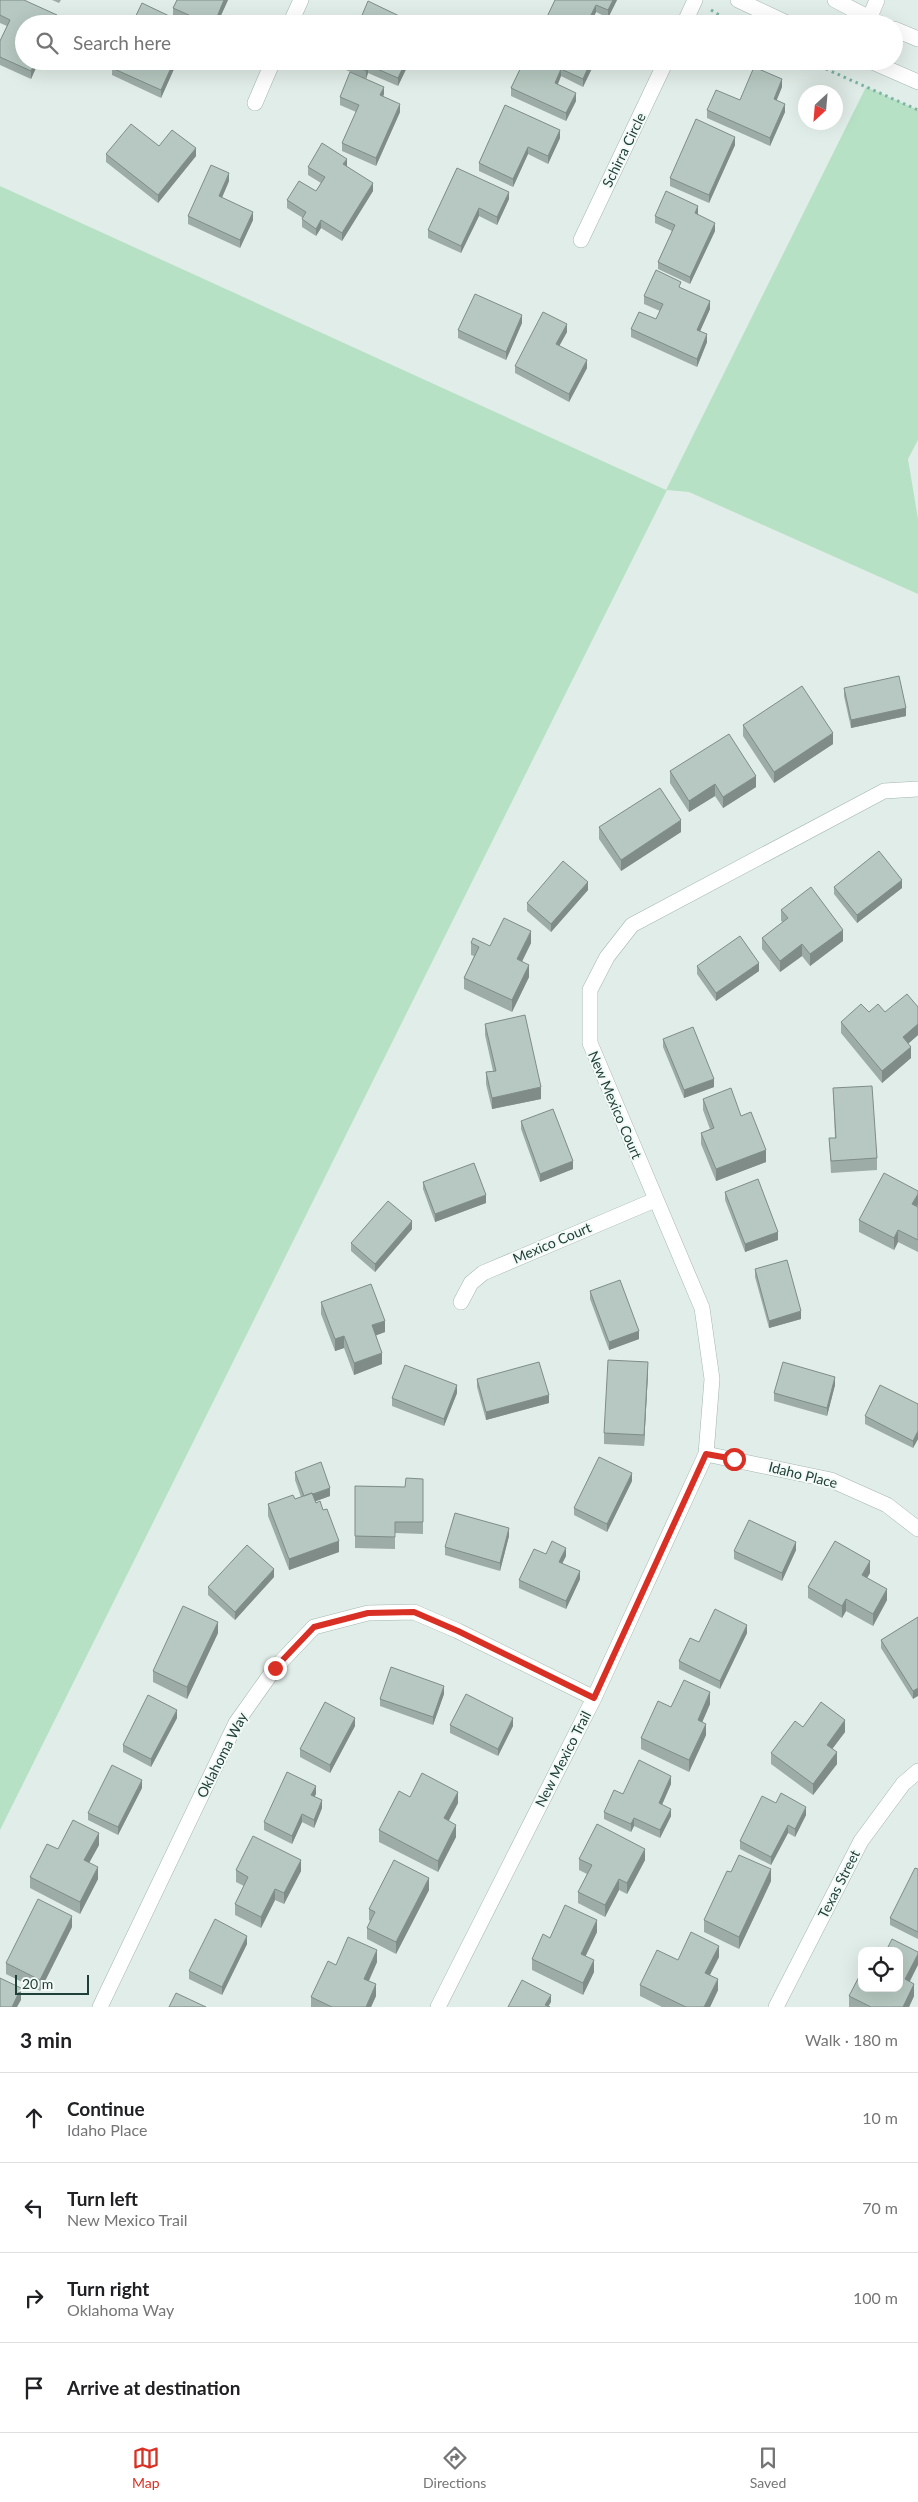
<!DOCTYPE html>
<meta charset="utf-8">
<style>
:root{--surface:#fff;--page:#f6f6f6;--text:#202124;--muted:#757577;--line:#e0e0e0;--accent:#d93025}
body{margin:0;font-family:Lato,sans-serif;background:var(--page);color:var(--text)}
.controls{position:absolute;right:15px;bottom:15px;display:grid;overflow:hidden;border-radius:10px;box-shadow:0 5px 20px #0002}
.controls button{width:45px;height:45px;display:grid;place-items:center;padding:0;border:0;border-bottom:1px solid var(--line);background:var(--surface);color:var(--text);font:25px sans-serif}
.compass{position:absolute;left:798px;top:85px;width:45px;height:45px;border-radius:50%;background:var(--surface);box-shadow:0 5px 20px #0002;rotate:206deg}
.scale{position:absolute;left:15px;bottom:12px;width:74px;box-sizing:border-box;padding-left:5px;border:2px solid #1f4039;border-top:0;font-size:14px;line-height:18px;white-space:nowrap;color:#1f4039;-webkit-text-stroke:4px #f2f9f6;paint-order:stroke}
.stop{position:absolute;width:15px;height:15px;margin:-11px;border:4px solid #d93025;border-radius:50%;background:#fff}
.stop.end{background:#d93025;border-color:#fff;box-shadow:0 1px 5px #0008}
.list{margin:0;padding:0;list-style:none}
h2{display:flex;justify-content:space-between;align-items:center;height:65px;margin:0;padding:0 20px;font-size:21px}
h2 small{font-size:16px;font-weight:400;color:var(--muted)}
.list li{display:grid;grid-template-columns:32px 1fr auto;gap:15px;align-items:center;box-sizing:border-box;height:90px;padding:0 20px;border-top:1px solid var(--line)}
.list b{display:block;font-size:19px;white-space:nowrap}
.list p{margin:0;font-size:16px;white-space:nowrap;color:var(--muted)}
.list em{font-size:16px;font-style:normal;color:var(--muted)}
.icon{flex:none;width:28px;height:28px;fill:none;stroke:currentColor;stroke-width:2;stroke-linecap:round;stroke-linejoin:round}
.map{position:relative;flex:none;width:918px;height:2007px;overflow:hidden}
.search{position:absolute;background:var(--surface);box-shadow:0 5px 20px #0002;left:15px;right:15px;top:15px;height:55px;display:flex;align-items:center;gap:12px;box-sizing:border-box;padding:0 18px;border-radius:28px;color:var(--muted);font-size:19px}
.sheet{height:425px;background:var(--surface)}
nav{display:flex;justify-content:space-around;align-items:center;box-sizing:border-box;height:70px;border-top:1px solid var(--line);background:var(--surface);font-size:14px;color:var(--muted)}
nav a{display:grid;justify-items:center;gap:2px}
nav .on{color:var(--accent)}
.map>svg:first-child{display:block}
.green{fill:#b7e1c4}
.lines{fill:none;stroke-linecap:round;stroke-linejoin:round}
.minor-casing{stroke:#a3b6b0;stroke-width:16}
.path{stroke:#7db4a6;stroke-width:3;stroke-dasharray:2.5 4;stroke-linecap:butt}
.minor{stroke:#fff;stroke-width:15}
.wall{fill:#9daca6}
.shaded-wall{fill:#7f8c87}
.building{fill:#b6c8c1;stroke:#7f8c87}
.route{stroke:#d93025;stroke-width:6}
.labels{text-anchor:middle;stroke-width:4;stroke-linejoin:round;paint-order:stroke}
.street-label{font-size:14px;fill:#1f4039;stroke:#f2f9f6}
</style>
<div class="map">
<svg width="918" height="2007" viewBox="0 0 918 2007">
<rect width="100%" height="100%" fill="#e1ede8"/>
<path class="green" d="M866,87L918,110V440L908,459L918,519V594L689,492L667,490L0,1830V186L666,490Z"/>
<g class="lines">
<defs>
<path id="minor" d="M738,0L789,24
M835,0L881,24
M290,24L301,0
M684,24L695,0
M867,24L877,0
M894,29L918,39
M870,61L918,82
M255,103L273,61
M581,240L666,61
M461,1302L471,1283L483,1273L655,1200
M706,1454L831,1480L887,1505L918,1529
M100,2007L236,1723L275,1668L314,1627L368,1613L414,1612L458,1631L594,1698
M438,2007L594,1698L706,1454L712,1379L702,1308L590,1043V990L607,957L632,925L884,791L918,789
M776,2007L861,1841L903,1784L918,1771"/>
</defs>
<use href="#minor" class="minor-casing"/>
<path class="path" d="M711,10L734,24
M808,61L918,110"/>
<use href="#minor" class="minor"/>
</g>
<path class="wall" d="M0,0L57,23L56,24H24V61H39L31,79L0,65V41L7,26L0,23Z
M52,0H61L59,3Z
M177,0H228L217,24H192L173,15V8Z
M555,0H617L608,18L596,12L594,16L610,24H544Z
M360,20L416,24H360Z
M339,61H410L398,86L368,73L366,79L384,94L383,97L400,112L376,166L342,151V143L356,112L340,105V97L362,77L339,67Z
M513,61H595V62L583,87L561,76L558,84L576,101L566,121L511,96V88L522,66Z
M112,68L174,69L161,98L112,75Z
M782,87L776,100L785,112L770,146L707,118V110Z
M505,105L560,138L548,164L528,154L513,187L479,171V163Z
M735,145L709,203L670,186V178Z
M159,146L196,156L158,203L106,162V154Z
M308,167H347L373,191L342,241L321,228L316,236L302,227V219L303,218L287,208V200L316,191L321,183L308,175Z
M457,168L509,199L497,225L479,216L461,253L428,238V230Z
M229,181L222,198L253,220L240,248L188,224V216Z
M698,214V215L715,231L690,284L658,269V262L672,231L655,223V216Z
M681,288L710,309L700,331L707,342L697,367L631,337V329L656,319L660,311L644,304V296Z
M522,323L506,360L458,338V330Z
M567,332L559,346L587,368L569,402L515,373V366Z
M844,688L906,716L851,728L844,696Z
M743,725L833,744L774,783L743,736Z
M670,771L756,787L723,808L715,796L689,812L670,783Z
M599,827L681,832L621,871L599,839Z
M834,887L902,888L857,923L834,894Z
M588,890L551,932L527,911V903Z
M781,910L843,941L810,966L802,956L780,972L762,949V938L783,922L781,921Z
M471,943L490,946L531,943L522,962L529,977L512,1012L464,989V978L474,956L471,955Z
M697,966L759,971L716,1001L697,974Z
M918,1007V1035L908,1044L911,1058L882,1083L841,1033V1022L869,1012H885Z
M485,1024L541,1099L492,1109L486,1084V1072L493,1071L485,1035Z
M663,1039L714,1087L684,1098L663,1047Z
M833,1088L877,1158V1170L831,1173L829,1138H835Z
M703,1099L741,1116L766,1162L716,1181L701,1144V1133L710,1129L703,1110Z
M521,1121L573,1169L540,1182L521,1129Z
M423,1182L486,1203L435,1222L423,1189Z
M918,1191L917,1206L918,1207V1252L898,1242L894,1250L859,1232V1220Z
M725,1192L778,1240L745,1252L725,1200Z
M412,1229L375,1272L351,1251V1243Z
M755,1269L801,1319L769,1328L755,1277Z
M590,1291L639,1339L609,1350L590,1299Z
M321,1302L385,1332L376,1335L382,1364L354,1375L344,1348L335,1351L321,1314Z
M648,1373L644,1446L604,1444V1433Z
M477,1379L549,1403L486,1420L477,1387Z
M835,1385L827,1416L774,1401V1393Z
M457,1393L444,1426L392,1406V1398Z
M918,1404V1439L913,1448L865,1424V1416Z
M295,1472L330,1496L316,1501L339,1552L289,1570L268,1516V1504L295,1499L301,1497L295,1480Z
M423,1479V1534L395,1533V1549L355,1548V1486L405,1487Z
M632,1481L607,1532L574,1515V1508Z
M509,1536L500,1571L445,1555V1547Z
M796,1550L782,1581L734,1559V1551Z
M546,1554L566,1556L562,1563L580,1579L566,1609L519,1588V1580Z
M870,1573L867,1578L887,1600L873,1626L846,1611L842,1618L808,1598V1587Z
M274,1577L235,1620L208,1595V1587Z
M918,1617L913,1699L881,1648V1640Z
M218,1633L187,1699L153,1682V1671Z
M747,1633L720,1689L679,1669V1661L699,1642Z
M444,1694L433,1725L380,1706V1699Z
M710,1704L702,1722L706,1735L689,1772L641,1749V1738L671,1707Z
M177,1718L151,1767L123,1752V1745Z
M450,1725L513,1726L498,1756L450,1733Z
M355,1726L330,1773L300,1757V1749Z
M803,1727L845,1732L832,1749L837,1764L813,1795L771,1764V1753Z
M671,1784L662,1805L671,1816L660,1838L634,1826L631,1832L604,1819V1812L623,1794Z
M142,1788L118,1835L88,1820V1813Z
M316,1794L314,1797L322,1808L314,1828L302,1822L292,1844L264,1830V1822Z
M410,1797L458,1803L448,1821L456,1837L438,1872L379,1842V1830Z
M776,1803L806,1815L795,1837L788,1833L771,1865L740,1849V1841Z
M99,1845L89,1863L98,1879L80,1914L30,1888V1877L58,1849Z
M579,1859L645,1860L627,1894L619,1890L605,1917L578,1903V1892L587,1874L579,1870Z
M918,1869V1939L890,1925V1918Z
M236,1870L301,1871L284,1904L275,1900L261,1928L235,1915V1904L244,1886L236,1882Z
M771,1881L739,1949L704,1932V1920Z
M429,1890L396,1954L367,1939V1928L370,1921L369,1920V1909Z
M72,1927L40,1991L6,1974V1963Z
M597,1932L585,1956L594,1972L583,1995L532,1970V1959L550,1938Z
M247,1944L222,1995L189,1979V1971Z
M719,1957L710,1975L718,1990L710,2007H662L640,1996V1985L678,1960Z
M377,1962L369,1981L376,1996L371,2007H311V1997L336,1965Z
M909,1982L914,1996L909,2007H849V1996Z"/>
<path class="shaded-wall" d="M224,0H228L217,24H214Z
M613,0H617L608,18V10Z
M596,5V12L591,23V15Z
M57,15L56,24H53Z
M36,61H39L31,79V71Z
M174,61V69L161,98V90Z
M406,61H410L398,86V78Z
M591,61L595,62L583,87V79Z
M368,65V73L366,79V71Z
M561,69V76L555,91V83Z
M782,79V87L774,107V99Z
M384,87V94L380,103V95Z
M576,93V101L566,121V113Z
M400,104V112L376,166V158Z
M785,104V112L770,146V138Z
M560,130V138L548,164V156Z
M735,137V145L709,203V195Z
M528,147V154L513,187V179Z
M196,148V156L158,203V195Z
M347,159V167L343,164Z
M229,173V181L219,204V196Z
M373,183V191L342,241V233Z
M509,192V199L497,225V217Z
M698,206V214L695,221V213Z
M479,208V216L461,253V246Z
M253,212V220L240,248V240Z
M321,220V228L316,236V229Z
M715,223V231L690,284V277Z
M710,301V309L697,338V330Z
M522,315V323L506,360V352Z
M567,324V332L556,352V344Z
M707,334V342L697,367V359Z
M587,360V368L569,402V394Z
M906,708V716L851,728V720Z
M833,733V744L774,783V772Z
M756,776V787L723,808V797Z
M715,784V796L689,812V801Z
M681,820V832L621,871V860Z
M902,880V888L857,923V915Z
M588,882V890L551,932V924Z
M843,930V941L810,966V954Z
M531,931V943L517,971V959Z
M802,944V956L780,972V961Z
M759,963V971L716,1001V993Z
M529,965V977L512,1012V1000Z
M918,1024V1035L903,1048V1037Z
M911,1047V1058L882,1083V1071Z
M714,1079V1087L684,1098V1090Z
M541,1087V1099L492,1109V1098Z
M766,1150V1162L716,1181V1169Z
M573,1161V1169L540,1182V1174Z
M918,1194V1205L912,1215V1204Z
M486,1195V1203L435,1222V1214Z
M412,1221V1229L375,1272V1264Z
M898,1230V1242L894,1250V1238Z
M778,1232V1240L745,1252V1244Z
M801,1311V1319L769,1328V1321Z
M385,1321V1332L372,1337V1325Z
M639,1331V1339L609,1350V1342Z
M344,1336V1348L335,1351V1339Z
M382,1353V1364L354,1375V1363Z
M648,1362V1373L644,1446V1435Z
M835,1377V1385L827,1416V1408Z
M457,1385V1393L444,1426V1419Z
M549,1395V1403L486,1420V1412Z
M918,1431V1439L913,1448V1441Z
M632,1473V1481L607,1532V1524Z
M330,1488V1496L305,1505V1497Z
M509,1528V1536L500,1571V1563Z
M339,1541V1552L289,1570V1559Z
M796,1542V1550L782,1581V1573Z
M566,1548V1556L559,1570V1562Z
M870,1561V1573L862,1586V1575Z
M274,1569V1577L235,1620V1612Z
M580,1571V1579L566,1609V1601Z
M887,1589V1600L873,1626V1614Z
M846,1599V1611L842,1618V1606Z
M218,1622V1633L187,1699V1687Z
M747,1625V1633L720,1689V1681Z
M444,1686V1694L433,1725V1717Z
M918,1688V1696L913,1699V1691Z
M710,1692V1704L698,1732V1720Z
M177,1710V1718L151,1767V1759Z
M355,1718V1726L330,1773V1765Z
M513,1718V1726L498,1756V1749Z
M845,1720V1732L827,1756V1745Z
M706,1724V1735L689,1772V1760Z
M837,1752V1764L813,1795V1784Z
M671,1776V1784L659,1811V1803Z
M142,1780V1788L118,1835V1827Z
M316,1786V1794L311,1803V1795Z
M458,1792V1803L444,1830V1818Z
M322,1800V1808L314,1828V1820Z
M806,1807V1815L795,1837V1829Z
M671,1809V1816L660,1838V1830Z
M302,1814V1822L292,1844V1836Z
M634,1818V1826L631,1832V1824Z
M456,1825V1837L438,1872V1861Z
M788,1825V1833L771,1865V1857Z
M99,1833V1845L84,1872V1860Z
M645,1849V1860L627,1894V1883Z
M301,1860V1871L284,1904V1893Z
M98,1867V1879L80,1914V1902Z
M771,1869V1881L739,1949V1937Z
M429,1878V1890L396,1954V1942Z
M619,1879V1890L605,1917V1905Z
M275,1889V1900L261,1928V1917Z
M72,1916V1927L40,1991V1980Z
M597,1920V1932L581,1966V1954Z
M247,1936V1944L222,1995V1987Z
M719,1946V1957L705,1984V1973Z
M377,1950V1962L364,1991V1979Z
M918,1954V1965L905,1991V1979Z
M594,1960V1972L583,1995V1983Z
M718,1979V1990L710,2007H704Z
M376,1984V1996L371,2007H366Z
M914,1984V1996L909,2007H903Z
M21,1988V2000L17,2007H12Z
M551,1995V2002L548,2007L545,2005Z"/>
<path class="building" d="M0,0H24L57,15L53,24H24V61H36L31,71L0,57V41L10,20L0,15Z
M177,0H224L214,24H209L173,8Z
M555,0H613L608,10L596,5L591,15L610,24H546L544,23Z
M368,1L416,24H368L360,20Z
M142,3L186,24H132Z
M115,61H174L161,90L112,68Z
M344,61H406L398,78L368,65L366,71Z
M524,61H591L583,79L561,69L555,83L576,93L566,113L511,88Z
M754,67L782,79L774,99L785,104L770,138L707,110L716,90L740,100Z
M350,72L384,87L380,95L400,104L376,158L342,143L359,105L340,97Z
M505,105L560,130L548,156L528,147L513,179L479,163Z
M696,119L735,137L709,195L670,178Z
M131,124L159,146L172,130L196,148L158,195L106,154Z
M322,143L347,159L343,164L373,183L342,233L321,220L316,229L302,219L306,212L287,200L299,181L316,191L325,177L308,167Z
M211,165L229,173L219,196L253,212L240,240L188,216Z
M457,168L509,192L497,217L479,208L461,246L428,230Z
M666,191L698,206L695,213L715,223L690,277L658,262L675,225L655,216Z
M656,270L681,282L679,287L710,301L697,330L707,334L697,359L631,329L639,312L656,319L663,304L644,296Z
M475,294L522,315L506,352L458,330Z
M543,312L567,324L556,344L587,360L569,394L515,366Z
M899,676L906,708L851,720L844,688Z
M802,686L833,733L774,772L743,725Z
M729,734L756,776L723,797L715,784L689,801L670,771Z
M660,788L681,820L621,860L599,827Z
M879,851L902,880L857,915L834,887Z
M563,861L588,882L551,924L527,903Z
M811,887L843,930L810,954L802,944L780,961L762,938L788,918L781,910Z
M504,918L531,931L517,959L529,965L512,1000L464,978L479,947L471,943L473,938L490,946Z
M740,936L759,963L716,993L697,966Z
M907,994L918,1007V1024L903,1037L911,1047L882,1071L841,1022L861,1004L869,1012L878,1004L885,1012Z
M525,1015L541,1087L492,1098L486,1072L496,1071L485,1024Z
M693,1027L714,1079L684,1090L663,1039Z
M872,1086L877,1158L831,1161L829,1138H836L833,1088Z
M731,1088L741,1116L751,1112L766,1150L716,1169L701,1133L714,1128L703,1099Z
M553,1109L573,1161L540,1174L521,1121Z
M474,1163L486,1195L435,1214L423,1182Z
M884,1173L918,1191V1194L912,1204L918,1207V1240L898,1230L894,1238L859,1220Z
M758,1179L778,1232L745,1244L725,1192Z
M388,1201L412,1221L375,1264L351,1243Z
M787,1260L801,1311L769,1321L755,1269Z
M620,1280L639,1331L609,1342L590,1291Z
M371,1284L385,1321L372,1325L382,1353L354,1363L344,1336L335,1339L321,1302Z
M608,1360L648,1362L644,1435L604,1433Z
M539,1362L549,1395L486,1412L477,1379Z
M783,1362L835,1377L827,1408L774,1393Z
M405,1365L457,1385L444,1419L392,1398Z
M880,1385L918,1404V1431L913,1441L865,1416Z
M599,1457L632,1473L607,1524L574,1508Z
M321,1462L330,1488L313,1494L312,1493L304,1496L295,1472Z
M406,1478L423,1479V1522H395V1537L355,1536V1486L405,1487Z
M312,1493L316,1503L320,1501L323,1510L327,1509L339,1541L289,1559L268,1504L293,1495L295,1499Z
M455,1513L509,1528L500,1563L445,1547Z
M749,1520L796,1542L782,1573L734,1551Z
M552,1541L566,1548L559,1562L580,1571L566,1601L519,1580L534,1549L546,1554Z
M835,1541L870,1561L862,1575L887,1589L873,1614L846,1599L842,1606L808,1587Z
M247,1545L274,1569L235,1612L208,1587Z
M183,1606L218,1622L187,1687L153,1671Z
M715,1609L747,1625L720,1681L679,1661L690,1638L699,1642Z
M918,1617V1688L913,1691L881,1640Z
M391,1667L444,1686L433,1717L380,1699Z
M684,1680L710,1692L698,1720L706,1724L689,1760L641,1738L658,1701L671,1707Z
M466,1694L513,1718L498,1749L450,1725Z
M148,1695L177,1710L151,1759L123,1745Z
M325,1702L355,1718L330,1765L300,1749Z
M821,1702L845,1720L827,1745L837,1752L813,1784L771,1753L795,1721L803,1727Z
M639,1760L671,1776L659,1803L671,1809L660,1830L634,1818L631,1824L604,1812L614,1790L623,1794Z
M112,1765L142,1780L118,1827L88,1813Z
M287,1772L316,1786L311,1795L322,1800L314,1820L302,1814L292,1836L264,1822Z
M422,1773L458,1792L444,1818L456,1825L438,1861L379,1830L399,1791L410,1797Z
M781,1793L806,1807L795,1829L788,1825L771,1857L740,1841L762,1796L776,1803Z
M73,1820L99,1833L84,1860L98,1867L80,1902L30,1877L47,1844L58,1849Z
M597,1824L645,1849L627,1883L619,1879L605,1905L578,1892L592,1865L579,1859Z
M253,1836L301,1860L284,1893L275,1889L261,1917L235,1904L248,1877L236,1870Z
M739,1855L771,1869L739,1937L704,1920L727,1871L731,1872Z
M394,1860L429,1878L396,1942L367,1928L375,1912L369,1909Z
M915,1868L918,1869V1932L890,1918Z
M38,1899L72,1916L40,1980L6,1963Z
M565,1905L597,1920L581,1954L594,1960L583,1983L532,1959L543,1934L550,1938Z
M215,1919L247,1936L222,1987L189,1971Z
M691,1932L719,1946L705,1973L718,1979L704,2007H686L640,1985L657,1950L678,1960Z
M348,1937L377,1950L364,1979L376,1984L366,2007H332L311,1997L328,1961L336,1965Z
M892,1939L918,1952V1954L905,1979L914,1984L903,2007H871L849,1996L862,1971V1988H899V1951H886Z
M0,1978L21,1988L12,2007H0Z
M522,1980L551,1995L545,2005L550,2007H508Z
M176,1993L206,2007H169Z"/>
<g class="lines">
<path class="route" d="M275,1668L314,1627L368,1613L414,1612L458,1631L594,1698L706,1454L734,1459"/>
</g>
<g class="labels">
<g class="street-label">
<text transform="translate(624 150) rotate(-64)" y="5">Schirra Circle</text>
<text transform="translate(615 1105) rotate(67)" y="5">New Mexico Court</text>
<text transform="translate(552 1243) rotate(-23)" y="5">Mexico Court</text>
<text transform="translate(803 1475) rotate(14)" y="5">Idaho Place</text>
<text transform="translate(222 1755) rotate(-63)" y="5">Oklahoma Way</text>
<text transform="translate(563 1759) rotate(-63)" y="5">New Mexico Trail</text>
<text transform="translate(839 1884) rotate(-63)" y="5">Texas Street</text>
</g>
</g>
</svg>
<div class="controls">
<button><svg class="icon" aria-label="locate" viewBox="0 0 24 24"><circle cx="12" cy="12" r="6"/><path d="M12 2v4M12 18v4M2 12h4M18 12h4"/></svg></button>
</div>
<svg class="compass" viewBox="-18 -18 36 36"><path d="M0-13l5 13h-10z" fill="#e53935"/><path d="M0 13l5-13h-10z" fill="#757577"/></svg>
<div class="scale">20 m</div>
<div class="stop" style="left:734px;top:1459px"></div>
<div class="stop end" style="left:275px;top:1668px"></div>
<div class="search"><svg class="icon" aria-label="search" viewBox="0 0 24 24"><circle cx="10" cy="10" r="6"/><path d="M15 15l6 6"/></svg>Search here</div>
</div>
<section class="sheet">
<h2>3 min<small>Walk · 180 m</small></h2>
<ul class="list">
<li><svg class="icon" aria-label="ahead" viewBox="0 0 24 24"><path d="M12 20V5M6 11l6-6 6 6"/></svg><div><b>Continue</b><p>Idaho Place</p></div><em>10 m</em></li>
<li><svg class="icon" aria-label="left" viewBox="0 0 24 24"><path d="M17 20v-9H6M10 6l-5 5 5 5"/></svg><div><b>Turn left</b><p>New Mexico Trail</p></div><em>70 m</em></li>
<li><svg class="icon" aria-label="right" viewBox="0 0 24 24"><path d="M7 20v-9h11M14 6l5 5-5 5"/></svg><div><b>Turn right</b><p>Oklahoma Way</p></div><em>100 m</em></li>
<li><svg class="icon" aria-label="arrive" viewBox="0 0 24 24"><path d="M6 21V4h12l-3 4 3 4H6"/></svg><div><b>Arrive at destination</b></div></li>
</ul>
</section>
<nav>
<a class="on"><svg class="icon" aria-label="map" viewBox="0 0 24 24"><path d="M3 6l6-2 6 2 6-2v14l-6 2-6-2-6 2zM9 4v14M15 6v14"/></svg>Map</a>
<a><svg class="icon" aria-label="directions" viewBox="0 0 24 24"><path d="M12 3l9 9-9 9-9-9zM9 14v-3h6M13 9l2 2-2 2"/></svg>Directions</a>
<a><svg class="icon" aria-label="saved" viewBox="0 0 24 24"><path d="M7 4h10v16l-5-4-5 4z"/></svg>Saved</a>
</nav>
